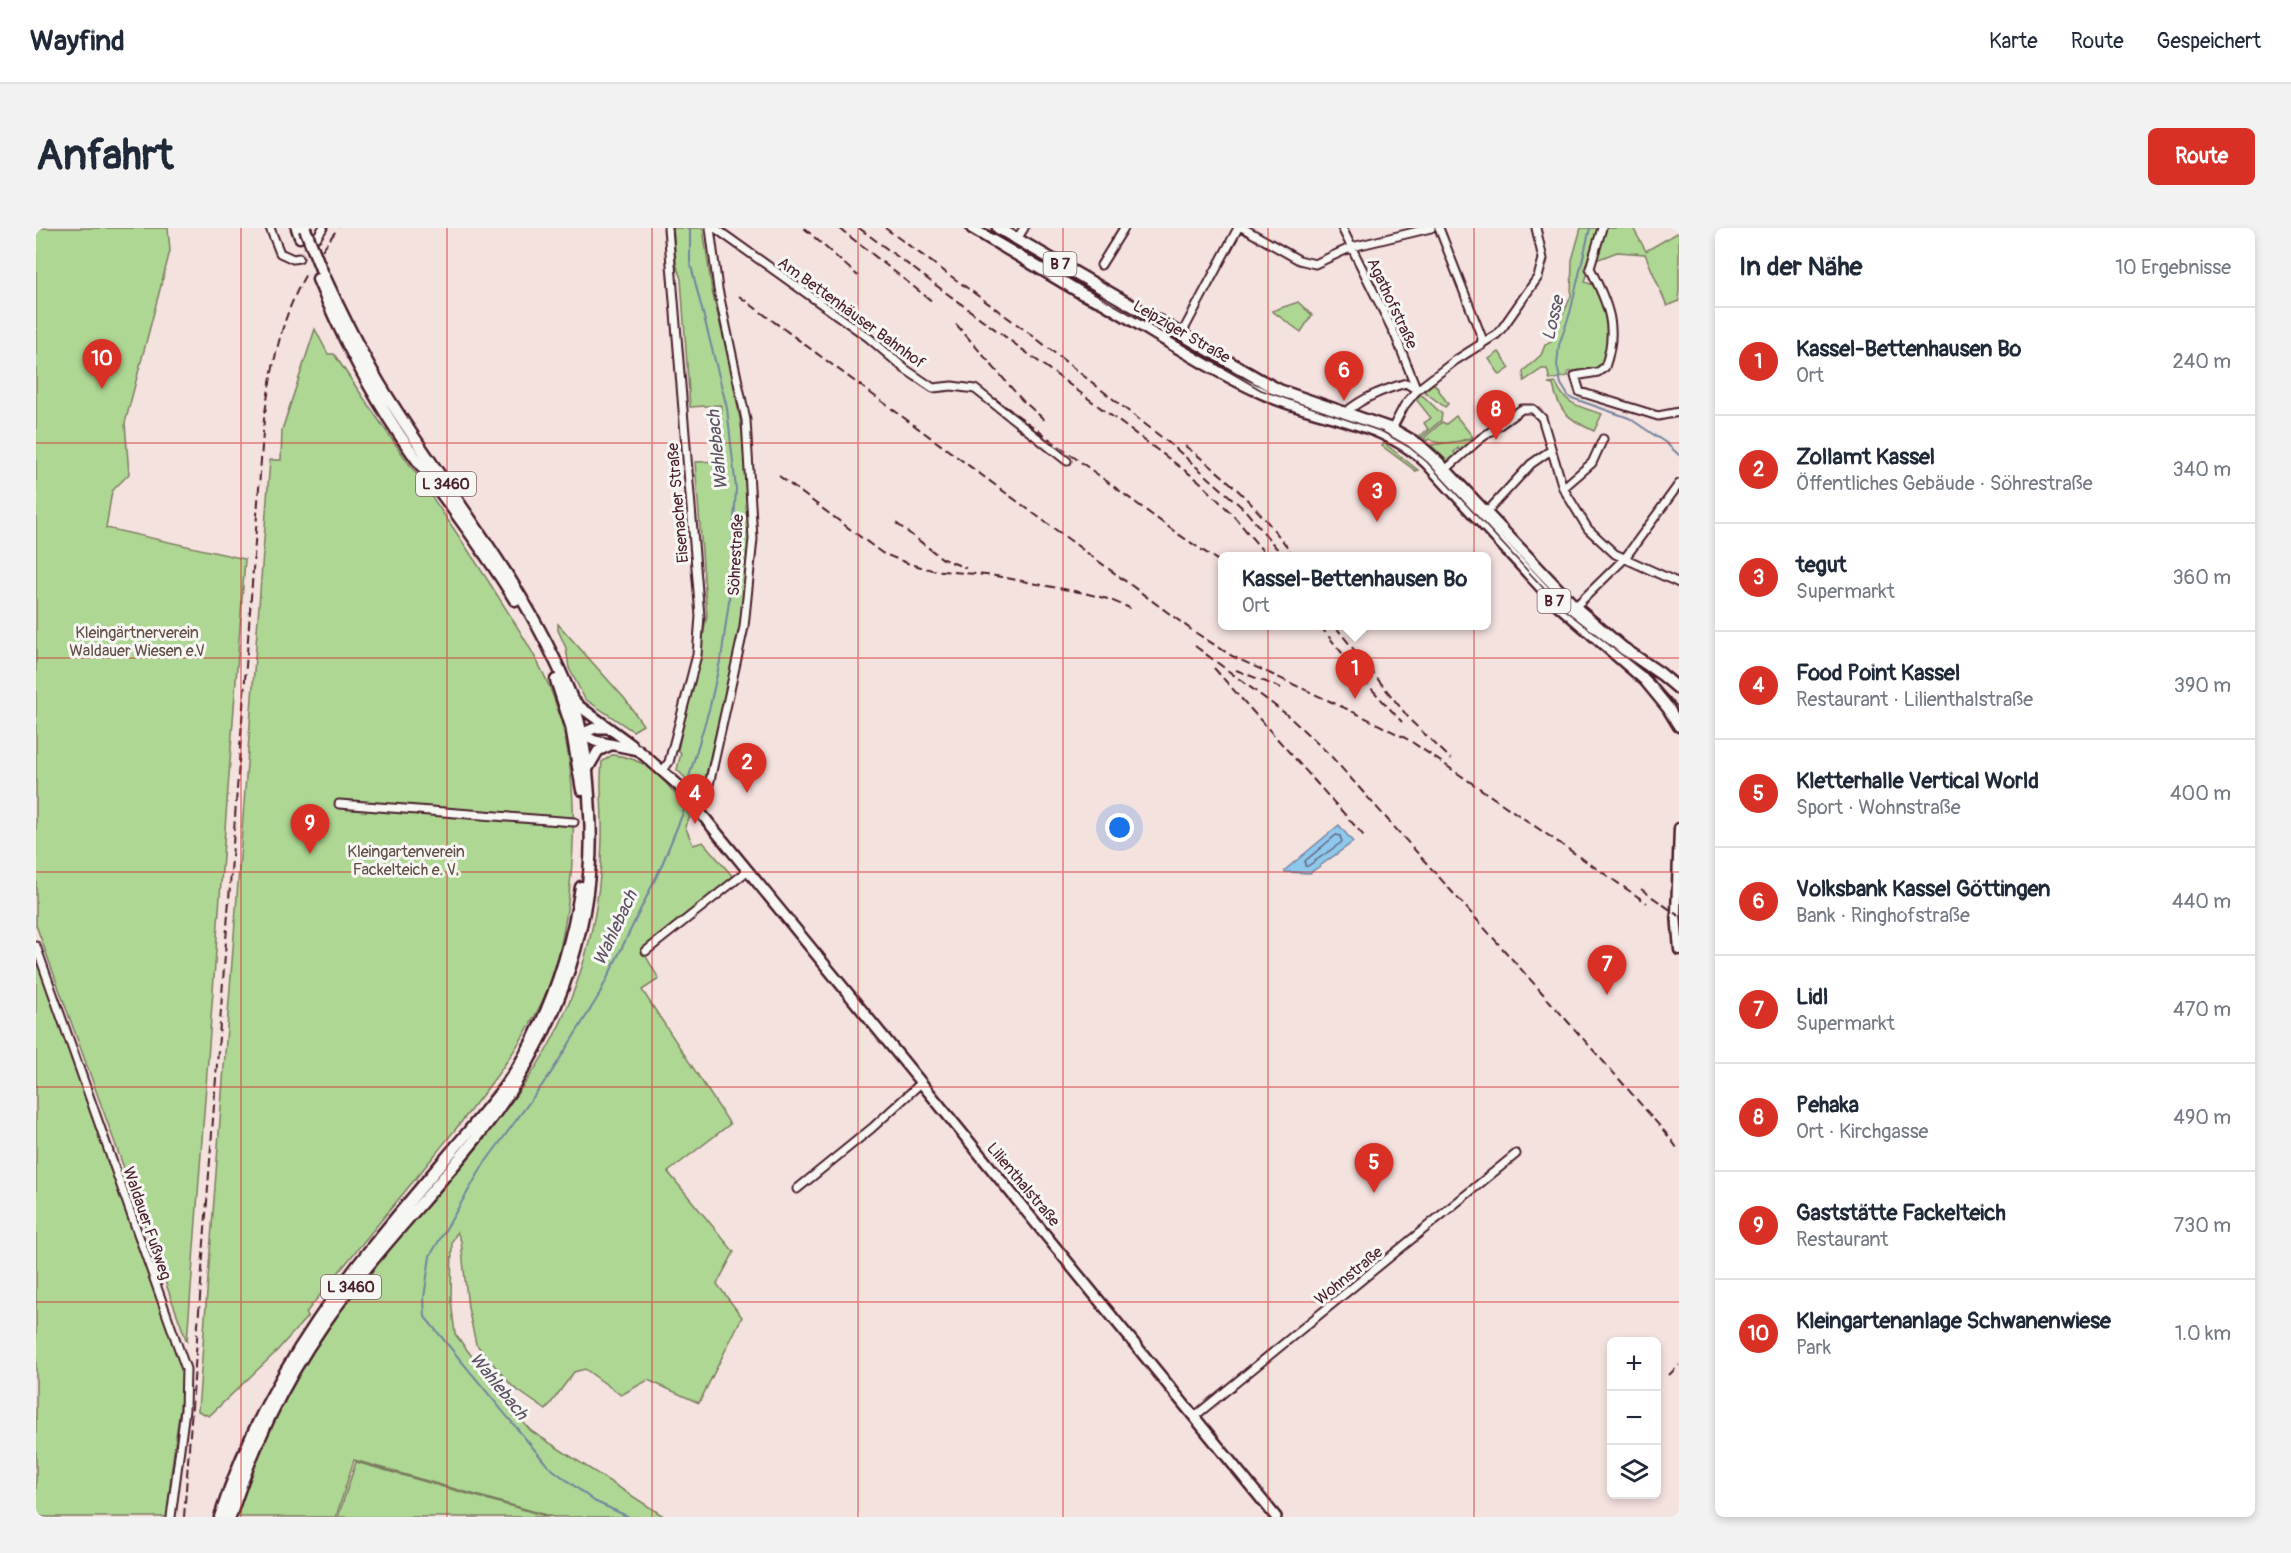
<!DOCTYPE html>
<html lang="de">
<meta charset="utf-8">
<style>
:root{--surface:#fff;--page:#f2f2f3;--text:#1f2937;--muted:#747a83;--line:#e0e1e3;--accent:#d93025}
body{margin:0;font-family:Pangolin,sans-serif;background:var(--page);color:var(--text)}
.controls{position:absolute;right:18px;bottom:18px;display:grid;overflow:hidden;border-radius:9px;box-shadow:0 3px 9px #0003}
.controls button{width:54px;height:54px;display:grid;place-items:center;padding:0;border:0;border-bottom:2px solid var(--line);background:var(--surface);color:var(--text);font:30px sans-serif}
.you{position:absolute;left:1084px;top:600px;width:21px;height:21px;margin:-15px;border:4px solid #fff;border-radius:50%;background:#1a73e8;box-shadow:0 0 0 9px #1a73e833}
.badge{display:grid;place-items:center;width:39px;height:39px;border-radius:50%;background:var(--accent);color:#fff;font-size:20px;font-weight:700}
.pin{position:absolute;translate:-50% -50px;filter:drop-shadow(0 2px 3px #0008)}
.pin::after{content:'';position:absolute;top:32px;width:21px;height:18px;background:inherit;clip-path:polygon(0 0,100% 0,50% 100%)}
.popup{position:absolute;left:1182px;top:324px;width:273px;height:78px;box-sizing:border-box;display:grid;place-content:center;border-radius:9px;background:var(--surface);filter:drop-shadow(0 2px 4px #0005);font-size:20px;white-space:nowrap;color:var(--muted)}
.popup b{font-size:22px;color:var(--text)}
.popup::after{content:'';position:absolute;left:50%;top:100%;margin-left:-12px;border:12px solid transparent;border-top-color:var(--surface)}
.list{margin:0;padding:0;list-style:none}
h2{display:flex;justify-content:space-between;align-items:center;height:78px;margin:0;padding:0 24px;font-size:26px}
h2 small{font-size:20px;font-weight:400;color:var(--muted)}
.list li{display:grid;grid-template-columns:39px 1fr auto;gap:18px;align-items:center;box-sizing:border-box;height:108px;padding:0 24px;border-top:2px solid var(--line)}
.list b{display:block;font-size:22px;white-space:nowrap}
.list p{margin:0;font-size:20px;white-space:nowrap;color:var(--muted)}
.list em{font-size:20px;font-style:normal;color:var(--muted)}
.icon{flex:none;width:33px;height:33px;fill:none;stroke:currentColor;stroke-width:2;stroke-linecap:round;stroke-linejoin:round}
.map{position:relative;flex:none;width:1643px;height:1289px;overflow:hidden;border-radius:9px}
header{display:flex;align-items:center;gap:36px;box-sizing:border-box;height:84px;padding:0 30px;background:var(--surface);border-bottom:2px solid var(--line)}
header strong{font-size:28px}
nav{display:flex;gap:33px;margin-inline-start:auto;font-size:21px}
.intro{display:flex;align-items:center;justify-content:space-between;box-sizing:border-box;height:144px;padding:0 36px}
h1{margin:0;font-size:42px}
.button{padding:15px 27px;border-radius:9px;background:var(--accent);color:#fff;font-size:21px;font-weight:700}
main{display:flex;gap:36px;padding:0 36px}
aside{flex:1;background:var(--surface);border-radius:9px;box-shadow:0 3px 9px #0003}
.map>svg:first-child{display:block}
.green{fill:#aed794;stroke:#7c7b60;stroke-width:1.5}
.water{fill:#8ec8ed;stroke:#73849f;stroke-width:1.5}
.lines{fill:none;stroke-linecap:round;stroke-linejoin:round}
.shore{stroke:#656379;stroke-width:1.5}
.stream{stroke:#73849f;stroke-width:2}
.minor-tunnel{stroke:#d2bbbb;stroke-width:7;stroke-dasharray:7 3.5;stroke-linecap:butt}
.minor-casing{stroke:#4a1f2b;stroke-width:11}
.tertiary-casing{stroke:#4a1f2b;stroke-width:13}
.secondary-casing{stroke:#4a1f2b;stroke-width:14}
.primary-casing{stroke:#4a1f2b;stroke-width:15}
.minor{stroke:#f6f6f2;stroke-width:7}
.tertiary{stroke:#f6f6f2;stroke-width:8}
.secondary{stroke:#f6f6f2;stroke-width:9}
.primary{stroke:#f6f6f2;stroke-width:10}
.tram{stroke:#4a1f2b;stroke-width:1.5}
.rail{stroke:#4a1f2b;stroke-width:2;stroke-dasharray:9 4.5;stroke-linecap:butt}
.primary-bridge-casing{stroke:#4a1f2b;stroke-width:15;stroke-linecap:butt}
.primary-bridge{stroke:#f6f6f2;stroke-width:10}
.grid{fill:none;stroke:#d62828;stroke-width:1.5;stroke-opacity:0.55}
.labels{text-anchor:middle;stroke-width:6;stroke-linejoin:round;paint-order:stroke}
.shield{fill:#f6f6f2;stroke:#7e6067;stroke-width:1.5}
.shield-label{font-size:15px;font-weight:bold;fill:#4a1f2b}
.street-label{font-size:16px;fill:#4a1f2b;stroke:#f6f6f2}
.park-label{font-size:16px;fill:#634d45;stroke:#f6f6f2}
.water-label{font-size:18px;font-style:italic;fill:#5e5265;stroke:#f6f6f2}
</style>
<header>
<strong>Wayfind</strong>
<nav><a>Karte</a><a>Route</a><a>Gespeichert</a></nav>
</header>
<div class="intro"><h1>Anfahrt</h1><a class="button">Route</a></div>
<main>
<div class="map">
<svg width="1643" height="1289" viewBox="0 0 1643 1289">
<rect width="100%" height="100%" fill="#f4e2df"/>
<filter id="ink" filterUnits="userSpaceOnUse"><feTurbulence type="fractalNoise" baseFrequency=".0167" numOctaves="2"/><feDisplacementMap in="SourceGraphic" scale="12" xChannelSelector="R" yChannelSelector="G"/><feConvolveMatrix kernelMatrix="1 2 1 2 8 2 1 2 1" color-interpolation-filters="sRGB"/></filter>
<g filter="url(#ink)">
<path class="green" d="M0,0H132L134,23L89,195L93,246L76,263L70,300L209,331L151,1114L0,697Z
M637,0H667L676,63L696,145L706,203L713,309L705,397L669,551L658,558L641,542L645,525L642,522L671,388L659,234L686,233L685,177L654,179L645,51L640,35Z
M1545,0H1564L1549,54L1560,58C1567,75 1583,126 1564,138C1557,144 1542,141 1532,144V148L1514,152L1511,141H1506L1488,153L1487,143L1505,127L1509,117L1515,114L1535,68L1536,32Z
M1569,0H1597L1610,23L1643,4V73L1631,78L1609,26L1581,24L1558,33Z
M1262,74L1276,87L1265,104L1236,83Z
M279,101L292,126H298C350,205 406,280 456,359C477,392 499,425 514,460C539,522 541,591 534,657C530,696 523,739 506,774C478,831 437,879 398,928C357,978 316,1028 275,1078L270,1085L272,1088L238,1126L173,1188L162,1183L234,232H245L246,202Z
M1463,124L1474,140L1464,147L1453,131Z
M1398,155L1412,176L1409,179L1390,165L1389,163Z
M1520,155C1529,177 1545,179 1566,186L1558,203C1532,191 1523,184 1517,157L1512,156Z
M1384,167L1387,168L1406,186L1405,192L1386,209L1384,207L1392,201L1388,195L1395,190L1380,171Z
M1420,188L1437,209C1426,213 1403,219 1393,211L1391,213L1388,210L1406,194L1410,196Z
M1438,211L1425,223L1422,220L1418,224L1420,227L1414,233L1410,232L1395,217Z
M1348,215L1382,242L1380,243L1346,218Z
M522,396L589,471L607,497L597,503L549,471L533,440L530,420L522,402Z
M576,527C614,529 636,559 654,589L649,598L657,617L667,614L698,650L608,725L623,751L606,762L694,896L632,944L698,1024L681,1056L706,1089L663,1175L612,1152L585,1167L549,1141L538,1144L510,1182L477,1159L440,1116L432,1080L425,1013L421,1004L416,1014L415,1072L419,1106L435,1127L474,1179L495,1203L629,1289H517L318,1232L300,1289H200C205,1270 213,1252 220,1233C239,1184 263,1136 294,1093C329,1044 370,999 409,953C449,906 493,859 520,804C550,744 565,677 566,611C567,585 563,560 566,534Z
M0,724L130,1094L147,1138L149,1145L135,1245L132,1289H0Z
M320,1234L513,1289H302Z"/>
<path class="water" d="M1303,597L1317,614L1274,645L1249,644V642Z"/>
<g class="lines">
<path class="shore" d="M1300,607L1304,608L1306,614L1272,638H1269V633Z"/>
<path class="stream" d="M1554,0L1534,85L1523,117L1521,137L1525,156L1533,169L1593,190L1630,215L1643,227
M652,564L653,549L674,478L686,424L693,373L700,261L691,180L654,34V0
M593,1289L558,1273L512,1238L389,1089L388,1070L394,1028L448,936L515,845L562,769L625,639L651,575"/>
<path class="minor-tunnel" d="M263,30L275,15"/>
<defs>
<path id="minor" d="M234,0L244,25L257,31L263,30
M679,0L833,110L869,141L897,160L916,158L939,161L1031,233
M1207,0L1263,32L1279,36L1316,19L1395,0
M1306,0L1360,109L1381,162
M1403,0L1446,110L1445,118
M1566,0L1554,40C1572,77 1583,99 1569,139L1562,144L1539,148L1544,164L1622,188L1643,184
M281,9L287,0
M981,11L988,0
M1065,37L1088,0
M1145,107L1202,0
M1310,184C1328,169 1347,162 1370,155L1381,162
M1356,201L1368,178L1381,162L1420,132L1461,106L1467,99L1502,49L1507,31L1500,0
M1407,244L1444,211L1486,181H1497L1506,190L1527,260L1552,301L1579,326L1643,355
M1527,260L1556,235L1567,211
M1450,285L1495,236L1515,222
M1539,379L1589,330L1643,256
M627,542L633,534L661,427L664,388L632,0
M303,576L538,594
M659,578L670,566L673,557L708,399L717,311L710,192L682,61L674,0
M0,718L150,1141L149,1182L135,1289
M610,723L710,644
M761,961L836,900L885,855
M1159,1188L1480,926"/>
<path id="tertiary" d="M1643,600L1640,686L1643,722"/>
<path id="secondary" d="M536,470L543,478L596,517
M545,506L559,513L602,522L641,556L1240,1289
M545,506L559,500H573
M551,542L562,523L575,517"/>
<path id="primary" d="M261,0L264,9
M936,0L1047,66L1066,74C1119,105 1171,140 1226,165C1280,190 1347,192 1391,235L1518,373L1609,452L1632,480L1643,498
M962,0L1226,153L1243,162L1356,201L1382,216L1401,233L1539,379L1587,420L1625,446L1643,461
M282,51C304,104 331,158 363,206C401,262 444,314 479,372
M520,452L535,498L546,562
M184,1289C216,1188 271,1100 337,1018C368,979 401,941 433,903C451,881 471,859 485,834C516,780 535,721 545,659
M194,1289C217,1218 245,1158 287,1097C333,1030 391,972 441,909C514,817 561,705 554,586C552,546 549,504 534,466C490,357 413,267 351,168C326,128 305,85 285,41"/>
</defs>
<use href="#minor" class="minor-casing"/>
<use href="#tertiary" class="tertiary-casing"/>
<use href="#secondary" class="secondary-casing"/>
<use href="#primary" class="primary-casing"/>
<use href="#minor" class="minor"/>
<use href="#tertiary" class="tertiary"/>
<use href="#secondary" class="secondary"/>
<use href="#primary" class="primary"/>
<path class="tram" d="M946,0L1225,162L1347,204L1373,219L1391,234L1525,379L1609,445L1643,480"/>
<path class="rail" d="M768,0L822,48
M803,0L897,74
M823,0L1163,253L1196,286L1231,328
M849,0L997,108L1138,219L1209,282L1247,328
M286,22L302,0
M703,68L1157,403L1196,428L1326,488L1373,512L1611,675
M920,96L986,172L1011,194
M958,170L1142,306L1187,336
M1149,218C1194,251 1226,284 1258,328
M743,248L846,325L871,335L896,342L960,348L1048,365L1072,371L1094,380
M860,295L907,331L930,340
M1284,398L1332,457L1366,494
M1299,398L1376,494L1415,531
M1159,418L1250,486L1294,527L1583,851L1634,910L1643,923
M1178,440L1328,608
M1200,442L1245,460
M1605,661L1643,688
M1633,1147L1643,1137
M148,1289L228,191C236,140 244,91 270,46"/>
<defs>
<path id="primary-bridge" d="M269,1L285,41"/>
</defs>
<use href="#primary-bridge" class="primary-bridge-casing"/>
<use href="#primary-bridge" class="primary-bridge"/>
</g>
</g>
<path class="grid" d="M205,0V1289M411,0V1289M616,0V1289M822,0V1289M1027,0V1289M1232,0V1289M1438,0V1289M0,215H1643M0,430H1643M0,644H1643M0,859H1643M0,1074H1643"/>
<g class="labels">
<g class="shield">
<rect x="1007.5" y="24" width="33" height="24" rx="4.5"/>
<rect x="380" y="244" width="60" height="24" rx="4.5"/>
<rect x="1501.5" y="361" width="33" height="24" rx="4.5"/>
<rect x="285" y="1047" width="60" height="24" rx="4.5"/>
</g>
<g class="shield-label">
<text x="1024" y="41">B 7</text>
<text x="410" y="261">L 3460</text>
<text x="1518" y="378">B 7</text>
<text x="315" y="1064">L 3460</text>
</g>
<g class="street-label">
<text transform="translate(1357 75) rotate(65)" y="6">Agathofstraße</text>
<text transform="translate(816 84) rotate(36)" y="6">Am Bettenhäuser Bahnhof</text>
<text transform="translate(1146 103) rotate(30)" y="6">Leipziger Straße</text>
<text transform="translate(641 275) rotate(-95)" y="6">Eisenacher Straße</text>
<text transform="translate(699 327) rotate(-87)" y="6">Söhrestraße</text>
<text transform="translate(988 956) rotate(50)" y="6">Lilienthalstraße</text>
<text transform="translate(112 995) rotate(71)" y="6">Waldauer Fußweg</text>
<text transform="translate(1312 1047) rotate(-39)" y="6">Wohnstraße</text>
</g>
<g class="park-label">
<text x="101" y="410">Kleingärtnerverein<tspan x="101" dy="18">Waldauer Wiesen e.V</tspan></text>
<text x="370" y="629">Kleingartenverein<tspan x="370" dy="18">Fackelteich e. V.</tspan></text>
</g>
<g class="water-label">
<text transform="translate(1517 90) rotate(-77)" y="6">Losse</text>
<text transform="translate(681 222) rotate(-96)" y="6">Wahlebach</text>
<text transform="translate(579 700) rotate(-65)" y="6">Wahlebach</text>
<text transform="translate(463 1158) rotate(51)" y="6">Wahlebach</text>
</g>
</g>
</svg>
<div class="controls">
<button>+</button>
<button>−</button>
<button><svg class="icon" aria-label="layers" viewBox="0 0 24 24"><path d="M12 4l9 5-9 5-9-5zM3 14l9 5 9-5"/></svg></button>
</div>
<div class="you"></div>
<div class="pin badge" style="left:1319px;top:471px">1</div>
<div class="popup"><b>Kassel-Bettenhausen Bo</b>Ort</div>
<div class="pin badge" style="left:711px;top:565px">2</div>
<div class="pin badge" style="left:1341px;top:294px">3</div>
<div class="pin badge" style="left:659px;top:596px">4</div>
<div class="pin badge" style="left:1338px;top:965px">5</div>
<div class="pin badge" style="left:1308px;top:173px">6</div>
<div class="pin badge" style="left:1571px;top:767px">7</div>
<div class="pin badge" style="left:1460px;top:212px">8</div>
<div class="pin badge" style="left:274px;top:626px">9</div>
<div class="pin badge" style="left:66px;top:161px">10</div>
</div>
<aside>
<h2>In der Nähe<small>10 Ergebnisse</small></h2>
<ul class="list">
<li><span class="badge">1</span><div><b>Kassel-Bettenhausen Bo</b><p>Ort</p></div><em>240 m</em></li>
<li><span class="badge">2</span><div><b>Zollamt Kassel</b><p>Öffentliches Gebäude · Söhrestraße</p></div><em>340 m</em></li>
<li><span class="badge">3</span><div><b>tegut</b><p>Supermarkt</p></div><em>360 m</em></li>
<li><span class="badge">4</span><div><b>Food Point Kassel</b><p>Restaurant · Lilienthalstraße</p></div><em>390 m</em></li>
<li><span class="badge">5</span><div><b>Kletterhalle Vertical World</b><p>Sport · Wohnstraße</p></div><em>400 m</em></li>
<li><span class="badge">6</span><div><b>Volksbank Kassel Göttingen</b><p>Bank · Ringhofstraße</p></div><em>440 m</em></li>
<li><span class="badge">7</span><div><b>Lidl</b><p>Supermarkt</p></div><em>470 m</em></li>
<li><span class="badge">8</span><div><b>Pehaka</b><p>Ort · Kirchgasse</p></div><em>490 m</em></li>
<li><span class="badge">9</span><div><b>Gaststätte Fackelteich</b><p>Restaurant</p></div><em>730 m</em></li>
<li><span class="badge">10</span><div><b>Kleingartenanlage Schwanenwiese</b><p>Park</p></div><em>1.0 km</em></li>
</ul>
</aside>
</main>
